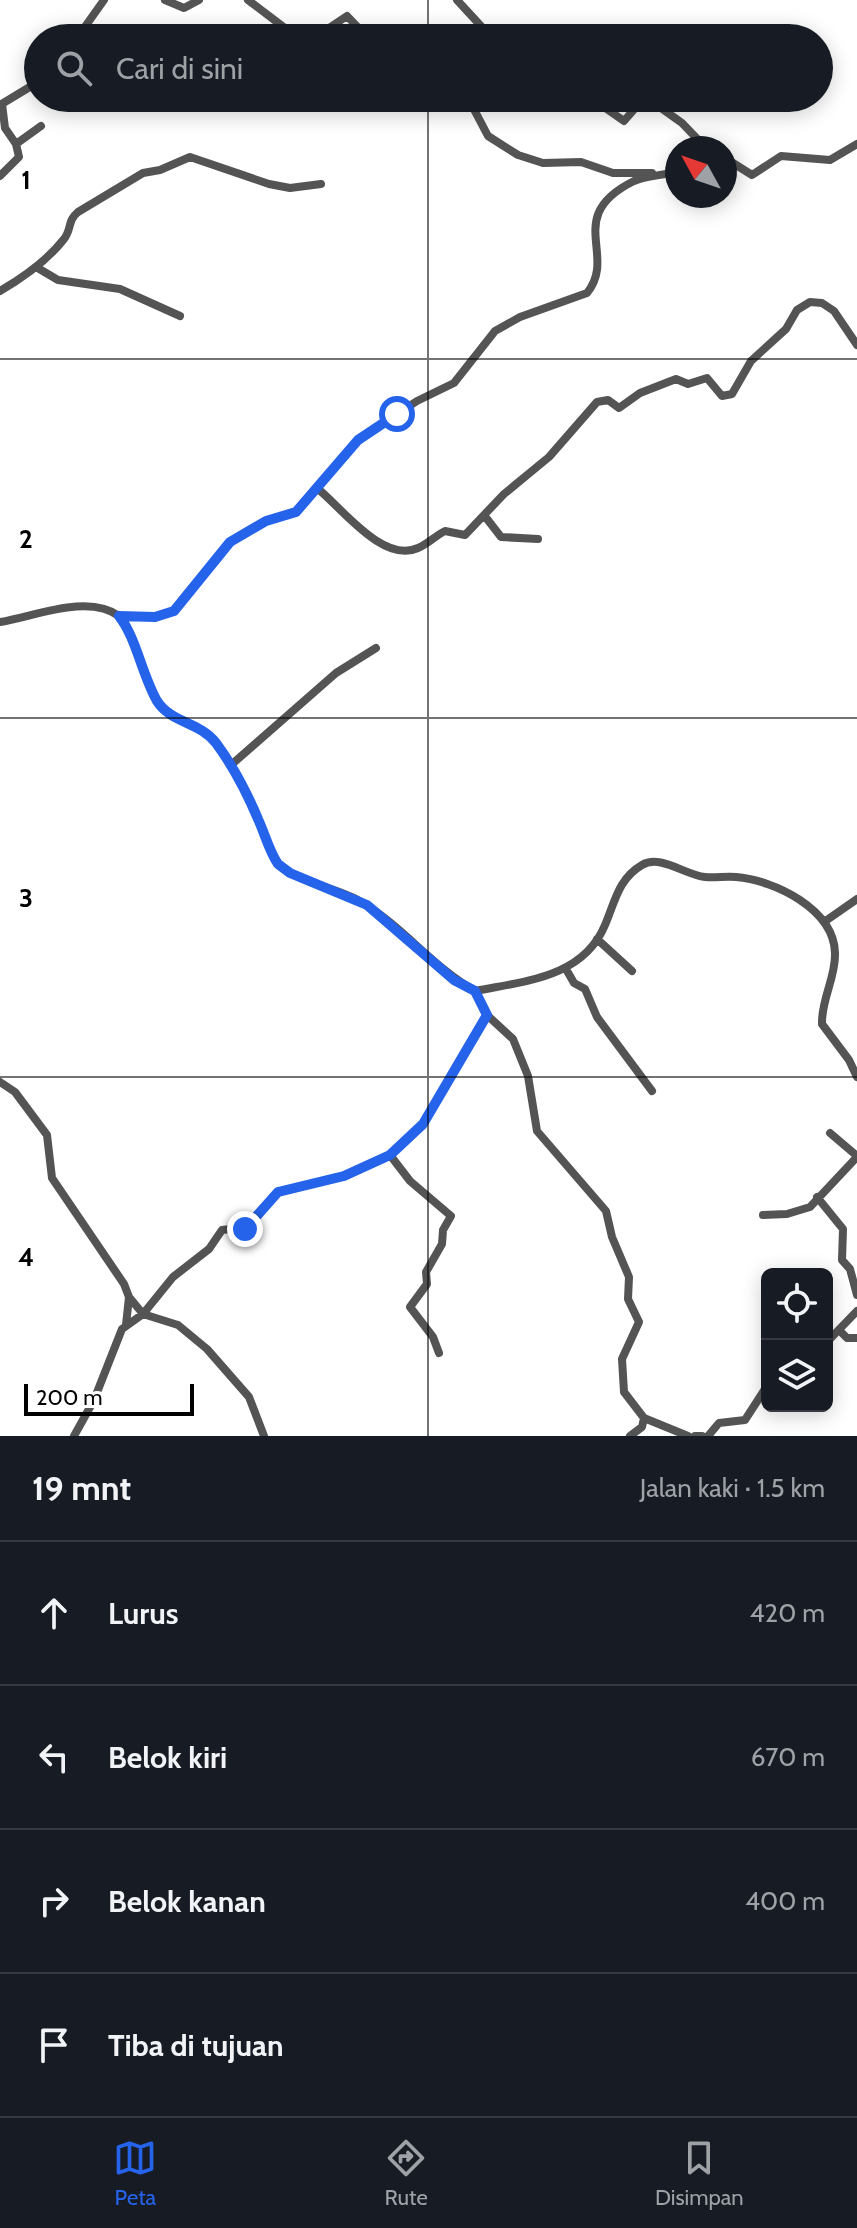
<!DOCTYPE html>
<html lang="id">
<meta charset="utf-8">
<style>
:root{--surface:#171b24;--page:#242831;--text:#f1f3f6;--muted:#9ea1a6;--line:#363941;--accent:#2563eb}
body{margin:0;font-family:Cabin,sans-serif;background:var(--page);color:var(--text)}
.controls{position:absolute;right:24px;bottom:24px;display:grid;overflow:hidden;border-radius:12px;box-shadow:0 4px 20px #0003}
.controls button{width:72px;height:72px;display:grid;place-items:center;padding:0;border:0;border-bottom:2px solid var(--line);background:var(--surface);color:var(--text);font:40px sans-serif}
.compass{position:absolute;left:665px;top:136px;width:72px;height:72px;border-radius:50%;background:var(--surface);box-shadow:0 4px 20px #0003;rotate:310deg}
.scale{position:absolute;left:24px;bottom:20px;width:170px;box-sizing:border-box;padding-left:8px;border:4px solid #000;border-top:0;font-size:22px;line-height:28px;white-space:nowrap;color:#000;-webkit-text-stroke:6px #fff;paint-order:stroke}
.stop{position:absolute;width:24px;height:24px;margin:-18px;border:6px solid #2563eb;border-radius:50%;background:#fff}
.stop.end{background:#2563eb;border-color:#fff;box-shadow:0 2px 8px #0008}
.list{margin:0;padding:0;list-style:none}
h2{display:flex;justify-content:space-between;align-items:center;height:104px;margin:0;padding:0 32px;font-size:34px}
h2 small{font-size:26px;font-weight:400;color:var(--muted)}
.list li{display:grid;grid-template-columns:52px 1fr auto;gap:24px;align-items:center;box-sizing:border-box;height:144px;padding:0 32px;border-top:2px solid var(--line)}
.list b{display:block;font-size:30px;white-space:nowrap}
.list em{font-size:26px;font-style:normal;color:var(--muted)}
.icon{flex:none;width:44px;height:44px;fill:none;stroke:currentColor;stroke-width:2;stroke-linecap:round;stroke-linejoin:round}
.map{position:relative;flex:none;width:857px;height:1436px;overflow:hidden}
.search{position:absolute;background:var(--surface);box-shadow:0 4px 20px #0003;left:24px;right:24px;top:24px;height:88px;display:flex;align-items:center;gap:20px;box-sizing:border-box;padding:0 28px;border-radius:44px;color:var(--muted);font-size:30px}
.sheet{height:680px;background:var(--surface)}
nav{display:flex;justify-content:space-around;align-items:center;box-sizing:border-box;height:112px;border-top:2px solid var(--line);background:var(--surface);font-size:22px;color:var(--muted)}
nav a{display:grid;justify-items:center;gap:4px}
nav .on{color:var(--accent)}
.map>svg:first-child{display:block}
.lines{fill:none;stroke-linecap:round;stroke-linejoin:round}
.minor{stroke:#545454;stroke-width:8}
.route{stroke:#2563eb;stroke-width:10}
.grid{fill:none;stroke:#000;stroke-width:2;stroke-opacity:0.55}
.grid-label{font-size:26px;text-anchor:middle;font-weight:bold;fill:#000;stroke:#fff;stroke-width:6;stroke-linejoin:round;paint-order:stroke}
</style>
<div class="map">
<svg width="857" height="1436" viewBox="0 0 857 1436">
<rect width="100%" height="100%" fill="#fff"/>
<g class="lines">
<path class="minor" d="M165,0L184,8L199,0
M248,0L298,38
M457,0L492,38
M77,38L104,0
M314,38L347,16L368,38
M468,98L488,136L518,155L543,163L581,162L613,173H652
M591,98L624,121L644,98
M647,98L682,123L706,148
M2,104L5,128L16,144
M0,105L38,82
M725,158L752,175L781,156L830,160L857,144
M0,176L19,157L16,144L41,126
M36,267L58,280L120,289L180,316
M0,291C24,277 47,261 64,239C72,229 67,221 78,212L143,173L160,170L190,157L269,184L290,188L321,184
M318,489C341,507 383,564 418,548C428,544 435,536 445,531L465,535L504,494L549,457L597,402L608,400L619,408L640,393L676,379L688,384L707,378L722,396L732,394L751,361L786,329L797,310L810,302L822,303L834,311L857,345
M484,515L501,537L538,539
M119,616L155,617L174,611L230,542L266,521L296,512L358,440L417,401L454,383L495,331L520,317L587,293C618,255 563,216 634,181C648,175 663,176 677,171
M0,622C33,617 88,593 119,616C130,624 146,685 159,704C172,723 198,722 214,741C234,765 248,797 261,826C267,839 270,853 278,864C300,884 337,887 363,903C404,928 434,968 475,991C524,981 583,978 605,925C615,902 618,879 642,865C660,854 685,875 705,877C715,878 726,876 736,877C774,880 834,909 835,953C836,977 821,1000 822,1024L849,1060L857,1077
M231,765L336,673L376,648
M824,922L857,899
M597,939L632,971
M566,969L574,983L585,989L597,1017L652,1091
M475,991L487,1015L513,1039L528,1076L537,1131L606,1211L612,1237L629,1277L628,1299L639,1322L622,1359L624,1392L644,1418L688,1436
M0,1082L15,1092L47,1135L52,1178L124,1284L129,1297L126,1325
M830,1133L857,1156
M390,1155L410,1181L451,1216L443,1230L442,1244L426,1272L427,1284L410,1307L433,1337L439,1353
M817,1197L843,1229L842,1260L850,1269L857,1295
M763,1215L787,1214L810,1207L857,1157
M129,1297L143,1314L178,1325L207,1349L249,1397L264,1436
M839,1330L847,1338H857
M827,1342L857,1311
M74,1436L94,1400L122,1329L143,1314L173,1277L209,1249L222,1230L248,1227L278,1192L344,1176L390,1155L423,1124L487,1015
M630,1436L642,1427L644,1418
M695,1436H702
M708,1436L719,1423L745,1420L767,1386"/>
</g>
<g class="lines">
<path class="route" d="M245,1229L278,1192L344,1176L390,1155L423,1124L487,1015L475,991L454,980L367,905L290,873L278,864C269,851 265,834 258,819C247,793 233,766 216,743C200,722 171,723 157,701C142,675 136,637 119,616L155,617L174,611L230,542L266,521L296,512L358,440L397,414"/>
</g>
<path class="grid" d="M428,0V38M428,98V1436M0,359H857M0,718H857M0,1077H857"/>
<g class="grid-label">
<text x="26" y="189">1</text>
<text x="26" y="548">2</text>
<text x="26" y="907">3</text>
<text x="26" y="1266">4</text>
</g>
</svg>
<div class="controls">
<button><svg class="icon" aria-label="locate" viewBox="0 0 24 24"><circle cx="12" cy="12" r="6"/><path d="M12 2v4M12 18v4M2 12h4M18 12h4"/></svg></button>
<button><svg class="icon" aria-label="layers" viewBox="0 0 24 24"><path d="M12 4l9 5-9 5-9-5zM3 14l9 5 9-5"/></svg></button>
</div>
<svg class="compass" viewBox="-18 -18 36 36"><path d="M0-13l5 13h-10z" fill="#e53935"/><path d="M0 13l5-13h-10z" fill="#9ea1a6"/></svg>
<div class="scale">200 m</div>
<div class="stop" style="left:397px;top:414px"></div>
<div class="stop end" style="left:245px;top:1229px"></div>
<div class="search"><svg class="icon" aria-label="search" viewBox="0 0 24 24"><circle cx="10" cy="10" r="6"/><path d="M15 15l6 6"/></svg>Cari di sini</div>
</div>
<section class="sheet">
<h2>19 mnt<small>Jalan kaki · 1.5 km</small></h2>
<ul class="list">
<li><svg class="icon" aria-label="ahead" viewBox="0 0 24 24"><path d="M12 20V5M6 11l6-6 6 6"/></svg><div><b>Lurus</b></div><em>420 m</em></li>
<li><svg class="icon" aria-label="left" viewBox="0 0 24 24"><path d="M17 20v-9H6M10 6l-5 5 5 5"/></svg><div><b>Belok kiri</b></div><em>670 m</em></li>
<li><svg class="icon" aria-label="right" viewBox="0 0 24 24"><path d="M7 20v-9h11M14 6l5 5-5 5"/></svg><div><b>Belok kanan</b></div><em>400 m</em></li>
<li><svg class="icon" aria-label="arrive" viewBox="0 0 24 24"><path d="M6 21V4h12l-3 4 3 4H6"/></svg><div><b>Tiba di tujuan</b></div></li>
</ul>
</section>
<nav>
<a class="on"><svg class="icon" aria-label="map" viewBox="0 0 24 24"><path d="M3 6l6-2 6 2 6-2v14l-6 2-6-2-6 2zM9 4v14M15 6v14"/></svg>Peta</a>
<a><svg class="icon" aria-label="directions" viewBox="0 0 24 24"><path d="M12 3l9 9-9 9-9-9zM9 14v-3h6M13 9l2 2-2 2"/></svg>Rute</a>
<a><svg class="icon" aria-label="saved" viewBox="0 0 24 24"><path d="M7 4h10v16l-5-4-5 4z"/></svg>Disimpan</a>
</nav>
